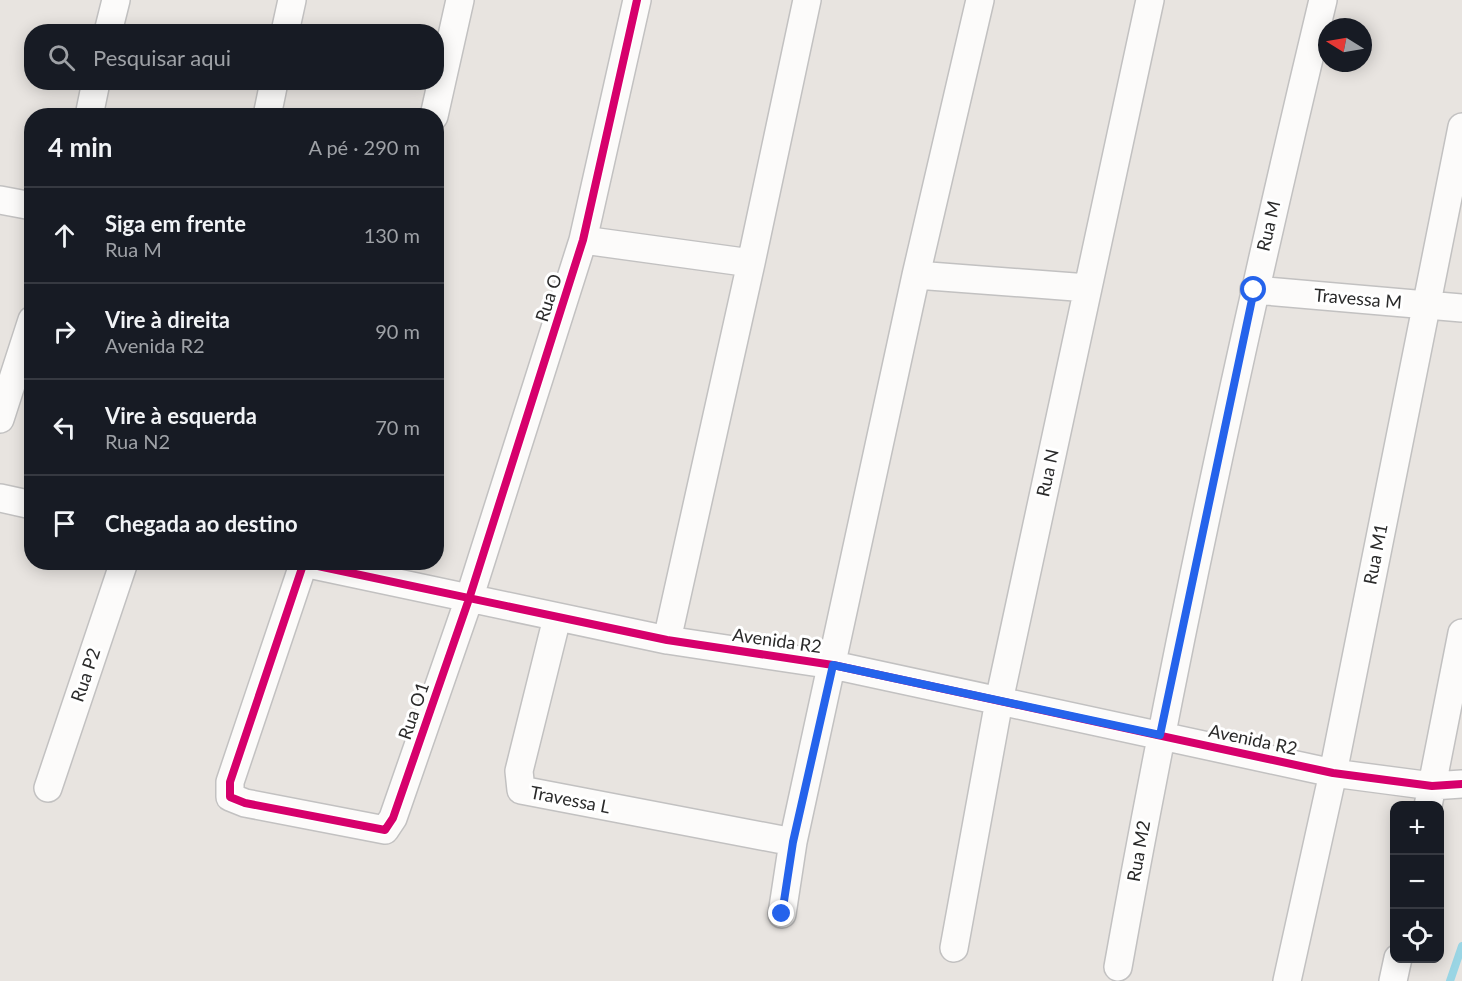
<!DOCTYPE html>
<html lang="pt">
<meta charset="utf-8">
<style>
:root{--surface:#171b24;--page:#20242c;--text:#f1f3f6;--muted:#9ea1a6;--line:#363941}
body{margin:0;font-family:Lato,sans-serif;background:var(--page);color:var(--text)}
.controls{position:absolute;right:18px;bottom:18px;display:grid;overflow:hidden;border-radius:12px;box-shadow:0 3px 15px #0003}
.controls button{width:54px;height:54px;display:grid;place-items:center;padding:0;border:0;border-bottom:2px solid var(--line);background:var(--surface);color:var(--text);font:30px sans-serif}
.compass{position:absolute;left:1318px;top:18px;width:54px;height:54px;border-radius:50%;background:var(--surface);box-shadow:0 3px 15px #0003;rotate:281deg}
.stop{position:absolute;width:18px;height:18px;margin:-14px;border:4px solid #2563eb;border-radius:50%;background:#fff}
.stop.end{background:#2563eb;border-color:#fff;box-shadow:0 2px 6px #0008}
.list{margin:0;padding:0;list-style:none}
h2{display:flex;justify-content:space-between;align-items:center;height:78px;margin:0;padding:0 24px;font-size:26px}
h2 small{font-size:20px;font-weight:400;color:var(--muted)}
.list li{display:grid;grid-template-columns:39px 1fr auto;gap:18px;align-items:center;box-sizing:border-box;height:96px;padding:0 24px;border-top:2px solid var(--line)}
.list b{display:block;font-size:22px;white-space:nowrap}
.list p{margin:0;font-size:20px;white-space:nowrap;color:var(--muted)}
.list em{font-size:20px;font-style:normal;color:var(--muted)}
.icon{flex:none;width:33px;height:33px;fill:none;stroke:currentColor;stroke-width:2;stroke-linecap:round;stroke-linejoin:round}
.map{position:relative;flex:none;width:1462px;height:981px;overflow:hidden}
.search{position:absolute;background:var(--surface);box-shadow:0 3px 15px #0003;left:24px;top:24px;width:420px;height:66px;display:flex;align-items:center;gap:15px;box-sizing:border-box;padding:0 21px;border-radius:24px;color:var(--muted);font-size:22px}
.panel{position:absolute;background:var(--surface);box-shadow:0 3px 15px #0003;left:24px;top:108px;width:420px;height:462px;border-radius:24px}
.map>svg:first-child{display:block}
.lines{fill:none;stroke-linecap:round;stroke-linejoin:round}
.stream{stroke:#9ad5e4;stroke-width:8}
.minor-casing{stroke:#c2c1c1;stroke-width:30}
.minor{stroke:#fcfbfa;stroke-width:27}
.cycleway-casing{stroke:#fff;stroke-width:11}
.cycleway{stroke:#d6006c;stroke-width:8}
.route{stroke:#2563eb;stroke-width:8}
.labels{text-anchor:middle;stroke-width:6;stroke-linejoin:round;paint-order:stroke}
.street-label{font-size:18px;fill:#2a2a2a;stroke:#fff}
</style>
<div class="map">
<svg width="1462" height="981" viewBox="0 0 1462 981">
<rect width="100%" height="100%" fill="#e8e4e0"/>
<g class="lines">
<path class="stream" d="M1450,981L1462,946"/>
<defs>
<path id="minor" d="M108,32L116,0
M285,32L292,0
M89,116L96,82
M267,116L274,82
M434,116L460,0
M0,200L32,206
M583,240L751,263
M916,275L1088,288
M1254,290L1462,308
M0,419L32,320
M0,498L32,505
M299,562L667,640L833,665L1333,773L1432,786L1462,784
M304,562L230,782V797L245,803L385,830L393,818L469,599L583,240L637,0
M557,618L519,771L521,790L793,842
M667,640L751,263L807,0
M48,788L124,562
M1428,806L1462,633
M782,914L793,842L916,275L980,0
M954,948L999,701L1150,0
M1118,967C1176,642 1246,321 1323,0
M1287,981L1333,773L1462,127
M1393,981L1398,958"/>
</defs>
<use href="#minor" class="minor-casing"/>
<use href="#minor" class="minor"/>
<defs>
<path id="cycleway" d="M299,562L667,640L833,665L1333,773L1432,786L1462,784
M304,562L230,782V797L245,803L385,830L393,818L469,599L583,240L637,0"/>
</defs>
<use href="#cycleway" class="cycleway-casing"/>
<use href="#cycleway" class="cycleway"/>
</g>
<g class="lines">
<path class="route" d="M782,914L793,842L833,665L1160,735L1254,290"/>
</g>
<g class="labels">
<g class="street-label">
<text transform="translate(1269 226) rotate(-77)" y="6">Rua M</text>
<text transform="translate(549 298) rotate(-72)" y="6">Rua O</text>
<text transform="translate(1358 299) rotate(5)" y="6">Travessa M</text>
<text transform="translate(1048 473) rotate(-78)" y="6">Rua N</text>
<text transform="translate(1376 554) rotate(-79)" y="6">Rua M1</text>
<text transform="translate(777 641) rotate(8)" y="6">Avenida R2</text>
<text transform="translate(86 675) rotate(-71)" y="6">Rua P2</text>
<text transform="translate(414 711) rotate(-71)" y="6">Rua O1</text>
<text transform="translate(1253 740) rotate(12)" y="6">Avenida R2</text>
<text transform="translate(570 800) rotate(11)" y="6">Travessa L</text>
<text transform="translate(1139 851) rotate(-80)" y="6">Rua M2</text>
</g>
</g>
</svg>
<div class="controls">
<button>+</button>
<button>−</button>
<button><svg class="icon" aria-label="locate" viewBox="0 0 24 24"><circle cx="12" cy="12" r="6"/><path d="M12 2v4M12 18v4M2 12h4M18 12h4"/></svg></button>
</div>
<svg class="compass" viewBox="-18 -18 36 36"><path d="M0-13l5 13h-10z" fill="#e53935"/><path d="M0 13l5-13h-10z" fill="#9ea1a6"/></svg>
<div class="stop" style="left:1254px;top:290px"></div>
<div class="stop end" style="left:782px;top:914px"></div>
<div class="search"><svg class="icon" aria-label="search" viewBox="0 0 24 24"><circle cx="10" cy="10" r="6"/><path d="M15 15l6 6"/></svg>Pesquisar aqui</div>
<section class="panel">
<h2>4 min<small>A pé · 290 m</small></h2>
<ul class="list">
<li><svg class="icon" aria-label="ahead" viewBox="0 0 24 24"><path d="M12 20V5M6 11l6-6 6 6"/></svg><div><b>Siga em frente</b><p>Rua M</p></div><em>130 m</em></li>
<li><svg class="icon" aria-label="right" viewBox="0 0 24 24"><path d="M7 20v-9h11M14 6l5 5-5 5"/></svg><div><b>Vire à direita</b><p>Avenida R2</p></div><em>90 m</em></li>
<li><svg class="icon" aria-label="left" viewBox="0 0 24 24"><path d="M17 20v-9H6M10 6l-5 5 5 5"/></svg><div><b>Vire à esquerda</b><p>Rua N2</p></div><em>70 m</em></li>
<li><svg class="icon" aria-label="arrive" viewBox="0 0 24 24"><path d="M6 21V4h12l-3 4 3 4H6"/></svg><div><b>Chegada ao destino</b></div></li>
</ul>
</section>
</div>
